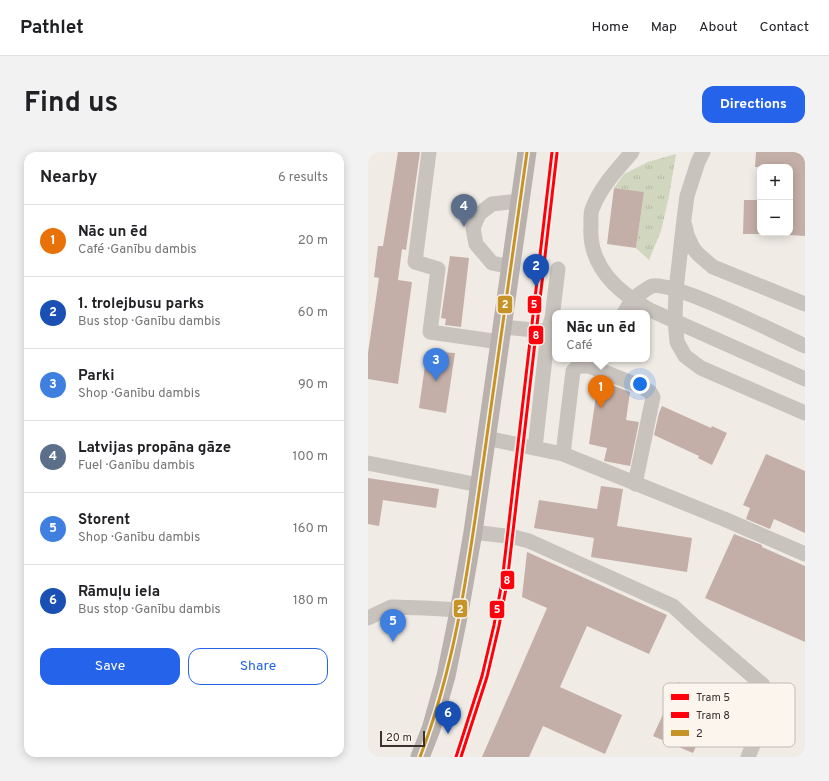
<!DOCTYPE html>
<meta charset="utf-8">
<style>
:root{--surface:#fff;--page:#f2f2f2;--text:#202124;--muted:#757577;--line:#e0e0e0;--accent:#2563eb}
body{margin:0;font-family:Overpass,sans-serif;background:var(--page);color:var(--text)}
.controls{position:absolute;right:12px;top:12px;display:grid;overflow:hidden;border-radius:8px;box-shadow:0 2px 10px #0003}
.controls button{width:36px;height:36px;display:grid;place-items:center;padding:0;border:0;border-bottom:1px solid var(--line);background:var(--surface);color:var(--text);font:20px sans-serif}
.scale{position:absolute;left:12px;bottom:10px;width:45px;box-sizing:border-box;padding-left:4px;border:2px solid #3b302b;border-top:0;font-size:11px;line-height:14px;white-space:nowrap;color:#3b302b;-webkit-text-stroke:3px #fbf5ee;paint-order:stroke}
.you{position:absolute;left:272px;top:232px;width:14px;height:14px;margin:-10px;border:3px solid #fff;border-radius:50%;background:#1a73e8;box-shadow:0 0 0 6px #1a73e833}
.badge{display:grid;place-items:center;width:26px;height:26px;border-radius:50%;background:var(--accent);color:#fff;font-size:13px;font-weight:700}
.pin{position:absolute;translate:-50% -33px;filter:drop-shadow(0 1px 2px #0008)}
.pin::after{content:'';position:absolute;top:21px;width:14px;height:12px;background:inherit;clip-path:polygon(0 0,100% 0,50% 100%)}
.popup{position:absolute;left:184px;top:158px;width:98px;height:52px;box-sizing:border-box;display:grid;place-content:center;border-radius:8px;background:var(--surface);filter:drop-shadow(0 1px 3px #0005);font-size:13px;white-space:nowrap;color:var(--muted)}
.popup b{font-size:15px;color:var(--text)}
.popup::after{content:'';position:absolute;left:50%;top:100%;margin-left:-8px;border:8px solid transparent;border-top-color:var(--surface)}
.list{margin:0;padding:0;list-style:none}
h2{display:flex;justify-content:space-between;align-items:center;height:52px;margin:0;padding:0 16px;font-size:17px}
h2 small{font-size:13px;font-weight:400;color:var(--muted)}
.list li{display:grid;grid-template-columns:26px 1fr auto;gap:12px;align-items:center;box-sizing:border-box;height:72px;padding:0 16px;border-top:1px solid var(--line)}
.list b{display:block;font-size:15px;white-space:nowrap}
.list p{margin:0;font-size:13px;white-space:nowrap;color:var(--muted)}
.list em{font-size:13px;font-style:normal;color:var(--muted)}
.actions{display:flex;gap:8px;padding:12px 16px}
.actions a{flex:1;padding:9px 0;border:1px solid var(--accent);border-radius:12px;text-align:center;font-size:14px;color:var(--accent)}
.actions .main{background:var(--accent);color:#fff}
.map{position:relative;flex:none;width:437px;height:605px;overflow:hidden;border-radius:12px}
header{display:flex;align-items:center;gap:24px;box-sizing:border-box;height:56px;padding:0 20px;background:var(--surface);border-bottom:1px solid var(--line)}
header strong{font-size:19px}
nav{display:flex;gap:22px;margin-inline-start:auto;font-size:14px}
.intro{display:flex;align-items:center;justify-content:space-between;box-sizing:border-box;height:96px;padding:0 24px}
h1{margin:0;font-size:28px}
.button{padding:10px 18px;border-radius:12px;background:var(--accent);color:#fff;font-size:14px;font-weight:700}
main{display:flex;gap:24px;padding:0 24px}
aside{flex:1;background:var(--surface);border-radius:12px;box-shadow:0 2px 10px #0003}
.map>svg:first-child{display:block}
.grass{fill:url(#grass-tufts)}
.building{fill:#c3afa7}
.lines{fill:none;stroke-linecap:round;stroke-linejoin:round}
.minor{stroke:#c9c3be;stroke-width:15}
.major{stroke:#b8b1ad;stroke-width:19}
.bus-1-casing{stroke:#fbf5ee;stroke-width:6}
.bus-1{stroke:#c69328;stroke-width:3}
.tram-1-casing{stroke:#fbf5ee;stroke-width:6}
.tram-2-casing{stroke:#fbf5ee;stroke-width:6}
.tram-1{stroke:#ff000c;stroke-width:3}
.tram-2{stroke:#ff000c;stroke-width:3}
.key{fill:#fbf5ee;stroke:#c1bab4;stroke-width:1}
.key-label{font-size:11px;fill:#3b302b}
.line-badge{stroke:#fbf5ee;stroke-width:1.5}
.badge-label{font-size:11px;text-anchor:middle;font-weight:bold;fill:#fff}
</style>
<header>
<strong>Pathlet</strong>
<nav><a>Home</a><a>Map</a><a>About</a><a>Contact</a></nav>
</header>
<div class="intro"><h1>Find us</h1><a class="button">Directions</a></div>
<main>
<aside>
<h2>Nearby<small>6 results</small></h2>
<ul class="list">
<li><span class="badge" style="background:#e8710a">1</span><div><b>Nāc un ēd</b><p>Café · Ganību dambis</p></div><em>20 m</em></li>
<li><span class="badge" style="background:#1a4fb4">2</span><div><b>1. trolejbusu parks</b><p>Bus stop · Ganību dambis</p></div><em>60 m</em></li>
<li><span class="badge" style="background:#3f7fe0">3</span><div><b>Parki</b><p>Shop · Ganību dambis</p></div><em>90 m</em></li>
<li><span class="badge" style="background:#5c6f8a">4</span><div><b>Latvijas propāna gāze</b><p>Fuel · Ganību dambis</p></div><em>100 m</em></li>
<li><span class="badge" style="background:#3f7fe0">5</span><div><b>Storent</b><p>Shop · Ganību dambis</p></div><em>160 m</em></li>
<li><span class="badge" style="background:#1a4fb4">6</span><div><b>Rāmuļu iela</b><p>Bus stop · Ganību dambis</p></div><em>180 m</em></li>
</ul>
<div class="actions"><a class="main">Save</a><a>Share</a></div>
</aside>
<div class="map">
<svg width="437" height="605" viewBox="0 0 437 605">
<defs>
<pattern id="grass-tufts" width="24" height="20" patternUnits="userSpaceOnUse"><rect width="24" height="20" fill="#d1d6bf"/><path d="M3 7l-1-3M5 7V3M7 7l1-3M15 17l-1-3M17 17v-4M19 17l1-3" fill="none" stroke="#b4b8a4"/></pattern>
</defs>
<rect width="100%" height="100%" fill="#f0ebe5"/>
<path class="grass" d="M308,2L301,44L293,79L281,108L268,96L276,40L246,36L256,22L280,10Z"/>
<path class="building" d="M30,0H52L38,98L34,97L30,128L44,130L30,232L0,227V201L11,126L6,125L10,94H15Z
M388,0H437V84L422,83V15H387Z
M246,36L276,40L268,96L239,92Z
M376,48H392V82H375Z
M82,104L101,106L93,175L77,173L78,167L73,166Z
M59,199L87,201L78,261L51,256Z
M230,230L241,232L262,240L258,268L271,270L262,314L236,309L239,296L221,292Z
M294,254L343,276L344,274L359,281L344,313L330,306L331,304L286,283L291,261Z
M398,302L437,319V381L406,367L402,377L378,367L382,356L375,353Z
M0,326L71,337L68,356L15,348L11,374L0,372Z
M233,334L255,337L249,374L324,386L319,420L223,405L226,386L166,376L171,348L229,357Z
M366,382L394,393V395L437,414V490L337,446Z
M159,400L299,463L281,502L219,474L192,535L254,563L237,602L175,574L161,605H114L179,456L154,445Z
M310,530L342,543L327,577L334,581L325,601L285,584Z"/>
<g class="lines">
<path class="minor" d="M61,0L47,110L70,117L62,180L132,190
M264,0C250,17 233,34 225,55C222,60 223,68 223,73C220,114 249,140 282,158L437,227
M335,0L330,10L319,44L316,67L308,138L307,168L309,190L317,204L333,216L437,261
M317,74L319,83L325,96L330,102L345,115L437,152
M143,115L124,111L108,92L105,76L111,62L124,52L152,49
M256,161C259,157 261,152 264,148C267,145 281,135 284,134C306,129 411,182 437,194
M135,175L187,180
M118,286L195,302L356,367L437,402
M167,296L180,179L184,166L190,117
M195,302L205,219L210,214H221L274,235L282,240L285,245L267,332
M0,311L111,333
M105,380L146,385L161,389L305,454L331,478L395,533L398,562L380,605
M0,466L23,455L57,456L92,458"/>
<path class="major" d="M52,605L63,577L78,524L92,455L105,380L159,0"/>
<defs>
<path id="bus-1" d="M52,605C88,512 101,411 115,312C129,208 144,104 159,0"/>
</defs>
<use href="#bus-1" class="bus-1-casing"/>
<use href="#bus-1" class="bus-1"/>
<defs>
<path id="tram-1" d="M88,605L114,524L126,473L134,430L184,0"/>
<path id="tram-2" d="M93,605L119,525L131,474L139,431L189,1"/>
</defs>
<use href="#tram-1" class="tram-1-casing"/>
<use href="#tram-2" class="tram-2-casing"/>
<use href="#tram-1" class="tram-1"/>
<use href="#tram-2" class="tram-2"/>
</g>
<rect x="295" y="531" width="132" height="64" rx="6" class="key"/>
<rect x="303" y="542" width="18" height="6" fill="#ff000c"/>
<rect x="303" y="560" width="18" height="6" fill="#ff000c"/>
<rect x="303" y="578" width="18" height="6" fill="#c69328"/>
<g class="key-label">
<text x="328" y="549">Tram 5</text>
<text x="328" y="567">Tram 8</text>
<text x="328" y="585">2</text>
</g>
<g class="line-badge">
<rect x="129" y="143" width="16" height="19" rx="4" fill="#c69328"/>
<rect x="159" y="143" width="15" height="19" rx="4" fill="#ff000c"/>
<rect x="160" y="173" width="16" height="20" rx="4" fill="#ff000c"/>
<rect x="132" y="418" width="15" height="20" rx="4" fill="#ff000c"/>
<rect x="85" y="447" width="15" height="19" rx="4" fill="#c69328"/>
<rect x="121" y="448" width="16" height="19" rx="4" fill="#ff000c"/>
</g>
<g class="badge-label">
<text x="137" y="156">2</text>
<text x="166" y="156">5</text>
<text x="168" y="187">8</text>
<text x="139" y="432">8</text>
<text x="92" y="461">2</text>
<text x="129" y="461">5</text>
</g>
</svg>
<div class="controls">
<button>+</button>
<button>−</button>
</div>
<div class="scale">20 m</div>
<div class="you"></div>
<div class="pin badge" style="left:233px;top:256px;background:#e8710a">1</div>
<div class="popup"><b>Nāc un ēd</b>Café</div>
<div class="pin badge" style="left:168px;top:135px;background:#1a4fb4">2</div>
<div class="pin badge" style="left:68px;top:229px;background:#3f7fe0">3</div>
<div class="pin badge" style="left:96px;top:75px;background:#5c6f8a">4</div>
<div class="pin badge" style="left:25px;top:490px;background:#3f7fe0">5</div>
<div class="pin badge" style="left:80px;top:582px;background:#1a4fb4">6</div>
</div>
</main>
